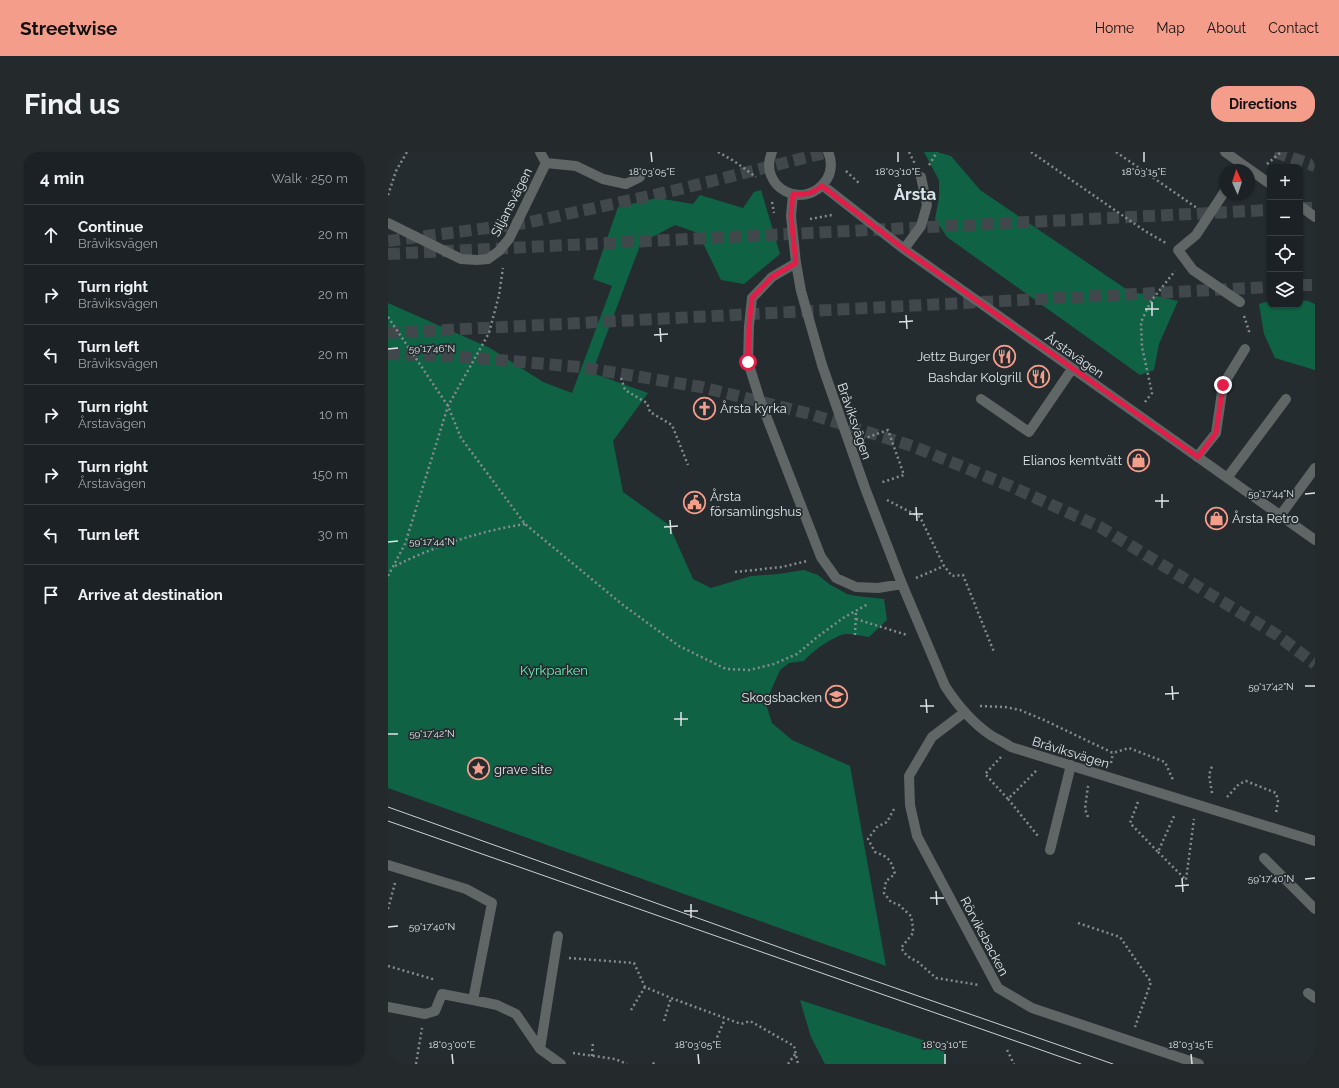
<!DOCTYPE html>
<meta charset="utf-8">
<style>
:root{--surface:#1b2124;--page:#24292c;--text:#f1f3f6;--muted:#a0a3a6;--line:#393e41;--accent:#f49d8b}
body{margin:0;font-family:Raleway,sans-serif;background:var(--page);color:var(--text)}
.controls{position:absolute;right:12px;top:12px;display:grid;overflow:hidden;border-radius:8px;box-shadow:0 1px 3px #0004}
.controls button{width:36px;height:36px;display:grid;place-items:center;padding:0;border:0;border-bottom:1px solid var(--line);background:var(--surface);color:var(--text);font:20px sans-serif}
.compass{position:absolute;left:831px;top:12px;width:36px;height:36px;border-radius:50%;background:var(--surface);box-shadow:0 1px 3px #0004;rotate:357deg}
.stop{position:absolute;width:12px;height:12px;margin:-9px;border:3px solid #e11d48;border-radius:50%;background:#fff}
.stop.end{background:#e11d48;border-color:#fff;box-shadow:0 1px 4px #0008}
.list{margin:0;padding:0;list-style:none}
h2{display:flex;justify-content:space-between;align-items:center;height:52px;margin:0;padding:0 16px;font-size:17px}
h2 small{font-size:13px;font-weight:400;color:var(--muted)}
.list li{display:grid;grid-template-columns:26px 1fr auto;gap:12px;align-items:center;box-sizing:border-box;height:60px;padding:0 16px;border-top:1px solid var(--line)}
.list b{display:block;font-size:15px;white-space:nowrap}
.list p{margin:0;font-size:13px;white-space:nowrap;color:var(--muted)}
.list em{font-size:13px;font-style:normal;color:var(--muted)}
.icon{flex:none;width:22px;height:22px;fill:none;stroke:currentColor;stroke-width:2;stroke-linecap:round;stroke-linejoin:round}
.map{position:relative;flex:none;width:927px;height:912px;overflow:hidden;border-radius:16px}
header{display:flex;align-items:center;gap:24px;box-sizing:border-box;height:56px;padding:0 20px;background:var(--accent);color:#111}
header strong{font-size:19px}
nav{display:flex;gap:22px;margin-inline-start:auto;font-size:14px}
.intro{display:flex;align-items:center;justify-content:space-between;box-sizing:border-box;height:96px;padding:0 24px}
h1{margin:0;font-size:28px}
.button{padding:10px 18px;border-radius:16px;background:var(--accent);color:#111;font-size:14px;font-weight:700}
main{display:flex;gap:24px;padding:0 24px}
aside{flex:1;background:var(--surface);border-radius:16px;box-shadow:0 1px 3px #0004}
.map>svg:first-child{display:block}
.forest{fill:#0f6344}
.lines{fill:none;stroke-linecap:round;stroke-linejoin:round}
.highway-tunnel{stroke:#40484b;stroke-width:12;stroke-dasharray:12 6;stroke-linecap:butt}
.path{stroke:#858c8f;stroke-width:2.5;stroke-dasharray:2 3;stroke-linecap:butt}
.minor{stroke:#606565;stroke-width:10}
.tram{stroke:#cbd1d3;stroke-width:1}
.route{stroke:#e11d48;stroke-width:5}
.ticks{fill:none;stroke:#dee4e6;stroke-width:1.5}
.labels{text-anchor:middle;stroke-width:3.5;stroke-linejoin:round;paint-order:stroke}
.street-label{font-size:13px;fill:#dee4e6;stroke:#242c30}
.poi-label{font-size:13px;fill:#dee4e6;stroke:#242c30;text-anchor:end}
.park-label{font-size:13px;fill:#69efb5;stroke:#242c30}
.district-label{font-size:17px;font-weight:bold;fill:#d9e4e9;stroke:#242c30}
.ticks-label{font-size:10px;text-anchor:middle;fill:#dee4e6;stroke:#242c30;stroke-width:3.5;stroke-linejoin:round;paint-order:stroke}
</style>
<header>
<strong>Streetwise</strong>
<nav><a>Home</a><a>Map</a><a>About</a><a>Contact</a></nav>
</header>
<div class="intro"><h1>Find us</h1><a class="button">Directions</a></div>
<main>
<aside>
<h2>4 min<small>Walk · 250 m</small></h2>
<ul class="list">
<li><svg class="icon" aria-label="ahead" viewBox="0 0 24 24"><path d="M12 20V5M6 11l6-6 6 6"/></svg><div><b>Continue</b><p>Bråviksvägen</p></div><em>20 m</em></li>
<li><svg class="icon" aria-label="right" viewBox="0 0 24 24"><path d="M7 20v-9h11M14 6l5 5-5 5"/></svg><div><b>Turn right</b><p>Bråviksvägen</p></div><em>20 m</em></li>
<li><svg class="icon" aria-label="left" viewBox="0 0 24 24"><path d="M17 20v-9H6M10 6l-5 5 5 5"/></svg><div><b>Turn left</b><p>Bråviksvägen</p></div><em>20 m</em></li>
<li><svg class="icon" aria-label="right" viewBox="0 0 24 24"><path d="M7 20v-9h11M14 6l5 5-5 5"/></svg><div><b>Turn right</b><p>Årstavägen</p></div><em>10 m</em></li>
<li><svg class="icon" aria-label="right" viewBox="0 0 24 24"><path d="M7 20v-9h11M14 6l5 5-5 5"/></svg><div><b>Turn right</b><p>Årstavägen</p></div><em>150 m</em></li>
<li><svg class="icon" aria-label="left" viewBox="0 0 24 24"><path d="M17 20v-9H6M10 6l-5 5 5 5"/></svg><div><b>Turn left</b></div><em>30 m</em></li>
<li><svg class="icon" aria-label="arrive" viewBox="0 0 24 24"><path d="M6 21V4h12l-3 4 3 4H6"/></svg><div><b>Arrive at destination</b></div></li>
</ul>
</aside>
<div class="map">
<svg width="927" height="912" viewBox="0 0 927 912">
<rect width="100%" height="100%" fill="#242c30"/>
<path class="forest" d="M536,0H549L563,4L592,38L744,141L761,142L790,149L771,192L766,218L752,223L559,85L547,67L551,45V28Z
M373,38L392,102L356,132L333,128L310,81L287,73L253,91L204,221L260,241L225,289L235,340L281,373L305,427L323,436L363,424L390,422L416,418L430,423L441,432L459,442L468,444L496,447L499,468L481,485C474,484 466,482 458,482C447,483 423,500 416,509L401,511L392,518L384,536L378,552L384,571L404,588L462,614L498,814L0,636V151L102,196L155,230L184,241L224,134L205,127L230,55L269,46L305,52L312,43L355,56L366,40Z
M912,148L920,149L927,152V218L887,206L876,182L871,152L882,149V153H912Z
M412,848L556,895L557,912H437L423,885Z"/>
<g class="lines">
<path class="highway-tunnel" d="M887,0L927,14
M912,56H927
M0,89L138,71L284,39L440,0
M0,102L882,58
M912,133H927
M0,181L882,135
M0,202L65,204L192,215L313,235L422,262L524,294L622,334L712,375L889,483L927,512"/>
<path class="path" d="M330,0L346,9L368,25
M521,0L527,12
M643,0L757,79L778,91
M728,0L809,56
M879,12L893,0
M541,13L549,0
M458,19L472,32
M0,43L8,19L19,0
M384,50L386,61
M422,67L444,63
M856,164L861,179L860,182
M0,165L60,254L73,286L137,372L235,453L291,494L338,517L361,518L386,512L409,502L428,486L455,466L480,452
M233,226L237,238L259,251L262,260L284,273L300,313
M757,250L764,241L754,195L753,170L763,149L787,119
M475,287L500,278L516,323L492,331
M499,348L532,365L556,414L564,424L575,423L606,500
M7,414C47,394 92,379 137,372
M347,420L394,415L419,409
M0,424L17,392L60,254L101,181L111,143L115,116
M528,426L556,414
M468,467L519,483
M467,483L468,459
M592,554L617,555L632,558L656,568L725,601L741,596L777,610L785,628
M613,605L597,622L620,647L649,618
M723,611L725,601
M824,641L821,623L824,614
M839,645L851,632L858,629L888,641L890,649L888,661
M620,647L650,684
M750,650L742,671L770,700L787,662
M506,657L499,670L489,675L480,687L487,700C501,705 503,708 507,722L498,729L496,741L503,750L511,753L523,764L525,775V781L513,796L519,804L530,810L548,826L591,833
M700,665L697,657L700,634
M770,700L798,728L806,667
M0,757L7,731
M690,771L732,785L763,830L747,875
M181,806L246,811L257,835L283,846L353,872L362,869L406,894L410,912
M0,814L48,828
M243,858L257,835
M276,869L283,846
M327,890L337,867
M619,898L626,912
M185,901L227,907L239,912
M204,904L205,889
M28,912L34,876
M265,912L267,909
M400,912L408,901"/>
<path class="minor" d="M152,0L158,11
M384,0C369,35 417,61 439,27C444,19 444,8 440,0
M837,0L882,32
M158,11L188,14L215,27L238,32L252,25
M434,33L516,97L927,388
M837,39L808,83L790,98L805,118L852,150
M405,42L403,64L408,111L413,139L434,213L477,336L514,432L557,534C568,551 584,570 601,582C608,587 616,590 623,595L927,689
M912,54L927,65
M0,71L73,107L89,108L100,107L111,99L121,87L158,11
M516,97L533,74L539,53L533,25
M408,111L384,125L364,146L361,174L360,210L372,248L433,405L448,426L468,435L490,436L514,432
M593,247L641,280L684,217
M809,305L828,281L835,233L857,197
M839,326L898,247
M892,364L927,316
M577,560L544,585L521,624L522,653L529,684L610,836L644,856L811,912
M662,698L683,613
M876,706L927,757
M0,713L78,737L104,751L85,848L109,853L128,862L152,897L173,912
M920,841L927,846
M0,855L37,862L47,859L54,842L85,848
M152,897L170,784"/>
<path class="tram" d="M0,655L410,802L725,912
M0,669L693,912"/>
</g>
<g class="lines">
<path class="route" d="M360,210L361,174L364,146L384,125L408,111L403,64L405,42C418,43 423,42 434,34L516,97L810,305L828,281L835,233"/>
</g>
<path class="ticks" d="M263,0L264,10M510,0V10M756,0V10M764,150V164M757,157H771M518,163L519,177M511,170L525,169M272,176L273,190M266,183L280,182M0,197L10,196M774,342V356M917,342L927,341M767,349H781M528,355L529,369M521,362H535M282,368L283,382M276,375L290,374M0,390L10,389M784,534L785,548M917,534H927M777,542L791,541M538,547L539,561M532,554H546M293,560V574M286,567H300M0,582H10M794,726L795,740M917,727L927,726M787,734L801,733M548,739L549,753M542,746H556M303,752V766M296,759H310M0,775L10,774M64,902L65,912M310,902L311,912M557,902V912M803,902L804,912"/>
<defs>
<symbol id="restaurant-ring" viewBox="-11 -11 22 22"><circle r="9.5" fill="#242c30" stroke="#f49d8b" stroke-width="1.5"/><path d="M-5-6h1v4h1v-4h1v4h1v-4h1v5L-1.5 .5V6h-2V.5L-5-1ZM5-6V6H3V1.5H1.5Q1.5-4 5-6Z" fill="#f49d8b"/></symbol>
<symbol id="church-ring" viewBox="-11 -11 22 22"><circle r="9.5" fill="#242c30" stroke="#f49d8b" stroke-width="1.5"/><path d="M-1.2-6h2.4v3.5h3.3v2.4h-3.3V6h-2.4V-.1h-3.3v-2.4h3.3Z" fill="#f49d8b"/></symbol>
<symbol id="shop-ring" viewBox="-11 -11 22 22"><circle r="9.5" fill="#242c30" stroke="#f49d8b" stroke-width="1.5"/><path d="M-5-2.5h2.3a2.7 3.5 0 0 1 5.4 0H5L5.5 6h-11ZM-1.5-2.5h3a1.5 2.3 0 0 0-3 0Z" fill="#f49d8b"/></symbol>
<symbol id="civic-ring" viewBox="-11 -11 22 22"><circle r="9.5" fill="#242c30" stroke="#f49d8b" stroke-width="1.5"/><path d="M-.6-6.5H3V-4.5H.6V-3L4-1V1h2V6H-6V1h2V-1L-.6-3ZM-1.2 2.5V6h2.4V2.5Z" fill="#f49d8b"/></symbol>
<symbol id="school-ring" viewBox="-11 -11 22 22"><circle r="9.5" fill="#242c30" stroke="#f49d8b" stroke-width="1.5"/><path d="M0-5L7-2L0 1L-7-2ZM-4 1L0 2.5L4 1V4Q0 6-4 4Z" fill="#f49d8b"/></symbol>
<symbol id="sight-ring" viewBox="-11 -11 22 22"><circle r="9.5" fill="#242c30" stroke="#f49d8b" stroke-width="1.5"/><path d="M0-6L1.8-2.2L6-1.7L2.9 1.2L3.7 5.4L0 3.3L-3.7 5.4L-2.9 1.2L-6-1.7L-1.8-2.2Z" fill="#f49d8b"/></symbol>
</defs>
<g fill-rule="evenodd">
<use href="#restaurant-ring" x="604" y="192" width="25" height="25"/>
<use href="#restaurant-ring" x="638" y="212" width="25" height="25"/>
<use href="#church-ring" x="304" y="244" width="25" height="25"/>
<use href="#shop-ring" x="738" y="296" width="25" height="25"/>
<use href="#civic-ring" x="294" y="338" width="25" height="25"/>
<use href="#shop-ring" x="816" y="354" width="25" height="25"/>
<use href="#school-ring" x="436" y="532" width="25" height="25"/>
<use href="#sight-ring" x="78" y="604" width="25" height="25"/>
</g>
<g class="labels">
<g class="street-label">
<text transform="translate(123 50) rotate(-63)" y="5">Siljansvägen</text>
<text transform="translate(687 203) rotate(35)" y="5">Årstavägen</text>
<text transform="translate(467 269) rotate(71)" y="5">Bråviksvägen</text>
<text transform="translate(683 600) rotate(17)" y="5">Bråviksvägen</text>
<text transform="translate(597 784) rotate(62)" y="5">Rörviksbacken</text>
</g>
<g class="poi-label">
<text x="602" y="209">Jettz Burger</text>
<text x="634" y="230">Bashdar Kolgrill</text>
<text x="332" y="261" text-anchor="start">Årsta kyrka</text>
<text x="734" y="313">Elianos kemtvätt</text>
<text x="322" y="349" text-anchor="start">Årsta<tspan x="322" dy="15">församlingshus</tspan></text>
<text x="844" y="371" text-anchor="start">Årsta Retro</text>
<text x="434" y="550">Skogsbacken</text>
<text x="106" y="622" text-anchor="start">grave site</text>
</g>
<g class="park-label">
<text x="166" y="523">Kyrkparken</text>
</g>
<g class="district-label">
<text x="527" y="48">Årsta</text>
</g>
</g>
<g class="ticks-label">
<text x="264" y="23">18°03'05"E</text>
<text x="510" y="23">18°03'10"E</text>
<text x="756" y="23">18°03'15"E</text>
<text x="44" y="200">59°17'46"N</text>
<text x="883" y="345">59°17'44"N</text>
<text x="44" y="393">59°17'44"N</text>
<text x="883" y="538">59°17'42"N</text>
<text x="44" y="585">59°17'42"N</text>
<text x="883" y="730">59°17'40"N</text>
<text x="44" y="778">59°17'40"N</text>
<text x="64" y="896">18°03'00"E</text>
<text x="310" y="896">18°03'05"E</text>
<text x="557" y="896">18°03'10"E</text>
<text x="803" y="896">18°03'15"E</text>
</g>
</svg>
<div class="controls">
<button>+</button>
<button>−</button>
<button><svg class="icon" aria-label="locate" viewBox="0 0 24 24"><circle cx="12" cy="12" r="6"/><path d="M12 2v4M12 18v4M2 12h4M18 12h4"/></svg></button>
<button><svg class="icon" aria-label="layers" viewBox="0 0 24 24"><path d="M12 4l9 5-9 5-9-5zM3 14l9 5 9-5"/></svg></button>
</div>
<svg class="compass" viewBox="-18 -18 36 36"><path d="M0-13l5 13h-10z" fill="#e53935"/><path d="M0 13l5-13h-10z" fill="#a0a3a6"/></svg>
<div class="stop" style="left:360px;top:210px"></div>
<div class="stop end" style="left:835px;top:233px"></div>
</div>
</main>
